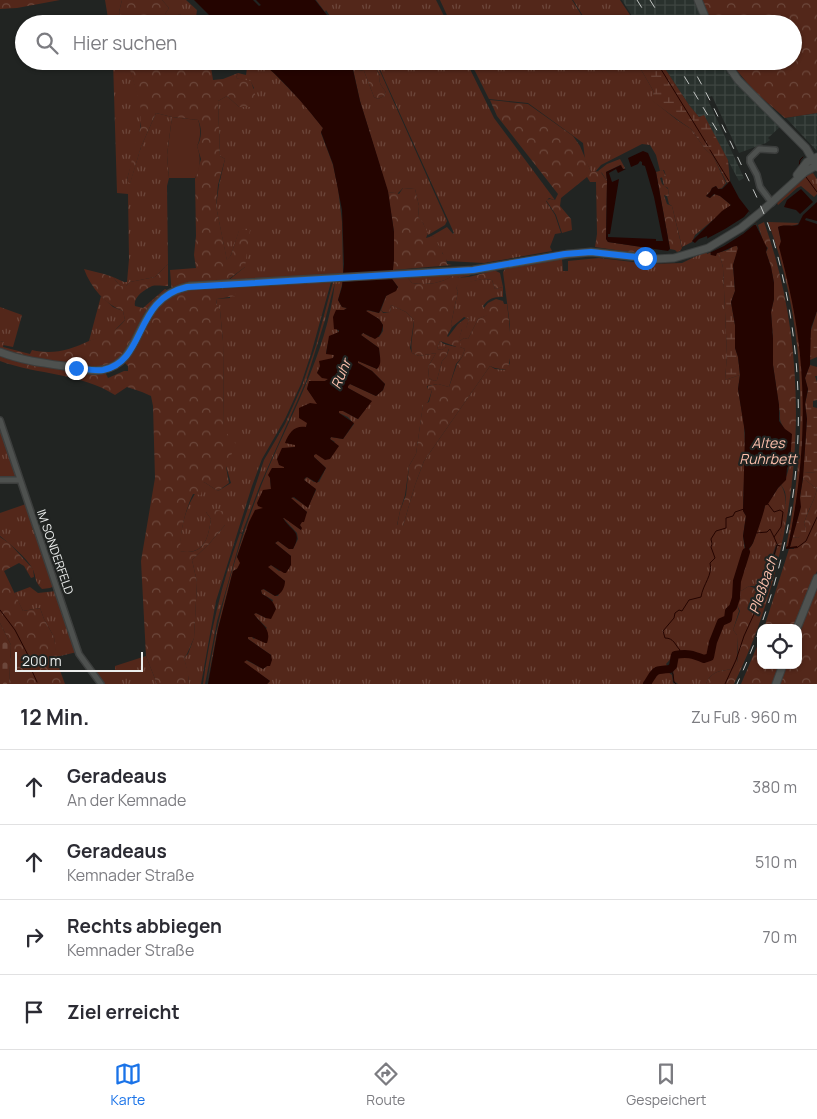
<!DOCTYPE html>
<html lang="de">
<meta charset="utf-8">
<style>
:root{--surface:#fff;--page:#f2f2f3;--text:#2b2b33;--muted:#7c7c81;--line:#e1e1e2;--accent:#1a73e8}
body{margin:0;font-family:Manrope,sans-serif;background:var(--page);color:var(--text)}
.controls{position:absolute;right:15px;bottom:15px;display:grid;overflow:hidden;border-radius:10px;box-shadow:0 1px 4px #0004}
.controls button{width:45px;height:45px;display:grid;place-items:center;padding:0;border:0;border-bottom:1px solid var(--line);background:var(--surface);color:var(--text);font:25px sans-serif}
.scale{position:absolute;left:15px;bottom:12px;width:128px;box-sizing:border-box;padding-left:5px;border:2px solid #ebedec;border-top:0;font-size:14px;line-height:18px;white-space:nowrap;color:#ebedec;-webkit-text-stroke:4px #212422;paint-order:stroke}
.stop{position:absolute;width:15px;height:15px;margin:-11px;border:4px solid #1a73e8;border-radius:50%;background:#fff}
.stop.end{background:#1a73e8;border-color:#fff;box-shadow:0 1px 5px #0008}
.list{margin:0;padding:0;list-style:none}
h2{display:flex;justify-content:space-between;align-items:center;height:65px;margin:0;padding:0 20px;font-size:21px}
h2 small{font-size:16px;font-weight:400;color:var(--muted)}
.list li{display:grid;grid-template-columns:32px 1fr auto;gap:15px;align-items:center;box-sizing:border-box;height:75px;padding:0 20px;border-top:1px solid var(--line)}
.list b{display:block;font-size:19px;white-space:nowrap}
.list p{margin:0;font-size:16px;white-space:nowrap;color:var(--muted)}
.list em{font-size:16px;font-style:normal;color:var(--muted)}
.icon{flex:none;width:28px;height:28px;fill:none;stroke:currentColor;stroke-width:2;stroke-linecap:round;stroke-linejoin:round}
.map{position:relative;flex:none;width:817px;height:684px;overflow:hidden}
.search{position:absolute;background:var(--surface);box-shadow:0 1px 4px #0004;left:15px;right:15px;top:15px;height:55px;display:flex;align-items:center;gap:12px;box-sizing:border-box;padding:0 18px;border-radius:28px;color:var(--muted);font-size:19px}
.sheet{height:365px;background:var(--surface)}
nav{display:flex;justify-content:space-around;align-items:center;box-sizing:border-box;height:70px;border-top:1px solid var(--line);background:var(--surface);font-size:14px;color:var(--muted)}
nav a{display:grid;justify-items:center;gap:2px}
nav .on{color:var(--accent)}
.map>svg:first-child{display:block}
.industrial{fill:url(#industrial-grid)}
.grass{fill:url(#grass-tufts)}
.forest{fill:url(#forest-crowns)}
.wetland{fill:url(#wetland-marsh)}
.cemetery{fill:url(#cemetery-stones)}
.garden{fill:#53271a}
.water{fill:#240400}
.pier{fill:#212422}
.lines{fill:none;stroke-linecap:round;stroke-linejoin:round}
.stream{stroke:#240400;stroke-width:1}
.river{stroke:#240400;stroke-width:8}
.minor-casing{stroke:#3c3e3d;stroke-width:8}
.secondary-casing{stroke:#3c3e3d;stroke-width:9}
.minor{stroke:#4e514f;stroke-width:5}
.secondary{stroke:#4e514f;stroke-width:7}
.rail{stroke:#c3c6c4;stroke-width:1;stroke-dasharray:9 9;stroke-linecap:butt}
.route{stroke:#1a73e8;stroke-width:6}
.labels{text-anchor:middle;stroke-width:4.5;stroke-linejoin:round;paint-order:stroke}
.street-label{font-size:12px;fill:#ebedec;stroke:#212422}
.water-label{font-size:14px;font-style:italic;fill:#fec1ad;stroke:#212422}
</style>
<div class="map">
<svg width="817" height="684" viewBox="0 0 817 684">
<defs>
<pattern id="industrial-grid" width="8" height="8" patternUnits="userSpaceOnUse" patternTransform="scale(1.25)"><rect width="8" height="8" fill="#29312d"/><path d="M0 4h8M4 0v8" fill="none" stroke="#3e4541"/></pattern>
<pattern id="grass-tufts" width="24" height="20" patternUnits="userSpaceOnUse" patternTransform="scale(1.25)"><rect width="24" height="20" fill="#53271a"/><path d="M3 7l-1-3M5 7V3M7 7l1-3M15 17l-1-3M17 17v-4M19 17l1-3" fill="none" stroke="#6c473b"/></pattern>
<pattern id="forest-crowns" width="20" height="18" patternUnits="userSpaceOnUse" patternTransform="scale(1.25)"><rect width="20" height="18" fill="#53271a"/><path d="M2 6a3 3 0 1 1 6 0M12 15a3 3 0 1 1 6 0" fill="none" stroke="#6c473b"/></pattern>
<pattern id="wetland-marsh" width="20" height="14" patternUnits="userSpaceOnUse" patternTransform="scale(1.25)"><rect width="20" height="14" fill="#53271a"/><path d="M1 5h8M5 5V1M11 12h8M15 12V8" fill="none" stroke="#6c473b"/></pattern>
<pattern id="cemetery-stones" width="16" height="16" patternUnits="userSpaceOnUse" patternTransform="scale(1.25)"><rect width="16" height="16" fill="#53271a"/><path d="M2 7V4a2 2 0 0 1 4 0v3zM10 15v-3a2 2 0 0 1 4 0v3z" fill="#6c473b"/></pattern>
</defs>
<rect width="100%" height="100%" fill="#212422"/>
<path class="industrial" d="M622,0H694L704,24H637Z
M660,61H721L736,82L781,126L768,138L770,140L766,143L739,153L712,96L707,98L744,178L739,181L704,116L699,117L689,105Z
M817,113V151L786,118Z"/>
<path class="grass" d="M105,0H122L119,12L123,24H109Z
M162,0H186L197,10L196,17L187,18L179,14L175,24H165V14L169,8Z
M316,0H436L448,24H335L326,10L325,12Z
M440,0H572L587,24H451Z
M573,0H620L636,24H588Z
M113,61H129C131,77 138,91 141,107C144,125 132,161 127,180L130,183L141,147L156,113L172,117L167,155L169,178L167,186L168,264L155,277L130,282L126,286H120L113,277L124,282H127L129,259L128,194L117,193Z
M241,61H250L257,64L261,62L265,64L302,102L323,128L321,133L333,165L338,188L342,222L343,273L331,282L311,354L301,384L285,419L262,459L252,486L216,601L201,684H189C189,677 186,666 184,658L188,654L194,638L197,582L192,560L209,544L225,525L221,511L206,512L211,519C208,539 204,556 179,551C182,523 185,504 204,482L218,491L231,483L226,466L224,430L223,341L220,310L216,305L217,299L230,298L229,280L245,267L239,231L231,255L227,261L216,206L219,185L225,159L220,156L218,101L227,96L239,107L254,88L251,82L236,78L238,73L246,75L247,68H244L242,69Z
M389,61H466L494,118L555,200L549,198L546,201L555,215L561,233L555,234L550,247L552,251L484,263L447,261L434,238L433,236L428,238L447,227L453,234L454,233L378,65Z
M470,61H636L654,92L652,100L677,120L691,129L705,149L713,156L726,183L722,188L718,189L716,186L712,188L710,192L706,196L710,198L715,194L720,196L731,205L695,235L692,242L682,247L672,206L669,204L667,196L669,197L668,188L664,186L662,177L666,176L664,170L660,171L656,155L650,145L642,144L601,165L595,172H591L585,159L583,143L528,103L489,99Z
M375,67L379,69L447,221L445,225L428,235L423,223L418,217L419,206L415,189L403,188L397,194L395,192L388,193L360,101L353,69L364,71L374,97L378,99L384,96L386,92C382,86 378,84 380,75Z
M620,159L625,168L623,169L620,165L606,172L607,181L602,173L598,171L607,164Z
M813,173L817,179V194L814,197L801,186L797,188L778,205L777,203L806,176Z
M755,221L757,225L710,254L711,255L717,253L721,259L723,268L727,355L725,380L740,375L738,389L744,425L745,448L743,511L746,516L743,536L745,552L734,591L736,598L732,607L728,611L727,617C712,623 713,643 708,656C701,658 699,653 693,653C688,652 685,653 681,651L675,654L666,664L670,671L668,672L672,675L673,683L675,684H267L270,681L244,663V661L246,660L263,669L267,666L271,655L248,639V637H252L254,639L267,628L253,614L256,613L266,618L273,600L262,594L261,590L263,589L275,596H278L285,581L268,569V566L271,565L279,571L289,569L291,556L275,543L278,541L289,549H293L298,539L297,533L283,518L284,517L301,530L300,525L307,512L291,499L292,497L308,507L316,490L304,480L307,477L314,482H319L326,468L314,457V455L335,442L330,439L331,437L343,439L354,424L348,417L339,413L338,411H343L358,419L371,401L348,388V386L350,384L376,396L383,390L385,384L372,371L358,363V361L377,369L380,360L379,348L361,335L363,333L370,337H379L383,331V325L379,319L367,313L366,310L379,313L381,310L383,313L390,312L391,305L406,312L414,320L410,348L412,353L419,356L436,353L428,367L429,378L434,381L437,380L442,361L446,357L449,349L446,347L442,350L437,349L440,341L444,344L456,347L462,329L466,328L469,319L464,317L452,327L451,324L458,291L456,288L458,284L482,279L492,280L495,289L503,287V297C493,297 489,298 483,306L488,315L478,319L468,339L464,338L460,341V347L465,349L462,357L456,364L449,387L438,384L427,386L428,389L432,390L428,402L423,405L416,454L409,466L405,495L400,511L397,525L403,526L415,485L424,461L490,366L495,369L506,370L510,363V325L503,272L505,269L560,259H562L563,271H568V261L599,258L650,264L682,263L711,249Z
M768,222L799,223C793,228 785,224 778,227C786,267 795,307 800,347C808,414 802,481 788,547H786C808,439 807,326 768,222Z
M472,273L469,276L455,278L452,276C440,284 426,285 412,283L407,277Z
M343,281L338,300L342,307L347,308L344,310H336L337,330L339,332C328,336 328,343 326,353L335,355C331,363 322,363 317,373L329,379L325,381L309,382L307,389L318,404H314L306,427L295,445V447L288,448L284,468H272L270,478L271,489L267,490L261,506L264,508C250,514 242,543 237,557L241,563L237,569L233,571L218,629L207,684C217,616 236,550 261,486C288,419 327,355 335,282L325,320L306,381L260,485L242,533L240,532L264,460L285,424L302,386L316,345L333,282Z
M101,296L113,307L123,311L125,320L111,334L89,341Z
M0,307L22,315L13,347L3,345L4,342L0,341Z
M0,426L17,476L16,478H0Z
M781,485C791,501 782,526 779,543L776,545L768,567L766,579L756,586H749L741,591V598L736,603L739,611L733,630L737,635C737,642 738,658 737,663C732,676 715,663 706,684H678L674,681L673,667L677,656C688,654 697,659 708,660L713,654L714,643L720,633L721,624L725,620H728C730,611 738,603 737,593L747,553L753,543L766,503H768L778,488Z
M26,504L54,586L50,588L42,589C33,580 37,576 32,568C26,557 10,544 0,536V513Z
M240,533L242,534L217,621L205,684H203C210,633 222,582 240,533Z
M30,587L38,593L56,591L77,652L56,657L54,637L44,619L40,608L23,611L14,593Z
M146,656L157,684H104L95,671C103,669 108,672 115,671V666Z"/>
<path class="forest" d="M0,0H60L17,8L0,9Z
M122,0H162L169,8L165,14V24H123L119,12Z
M702,0H817V113L785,118L754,91L729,61H793V24H712Z
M179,14L187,18L196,17L201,24H175Z
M210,61L213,80L223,79L238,73L236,78L251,81L259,107H239L227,96L218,101L220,156L225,159L218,185L216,206L227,260L231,255L239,230H250L245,267L229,279L238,287L235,296L217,299L216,304L220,310L223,341L224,430L236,444L226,467L229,483L218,491L204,482L201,495L193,494C184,513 181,530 180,551C204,556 208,539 211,519L206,512L200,511L201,506L221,511L231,510L225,525L209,544L192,560L197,582L194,638L187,654L184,658L188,672L189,684H157L146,656L141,561L155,478L153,406L151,396L142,392L127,387L115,395C81,373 38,375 0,361V354L105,372L108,378L124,371H128V366L124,362L131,353L156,307L172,295L170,270L196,268L194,255L196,236L195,179L201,159L197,146C202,139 202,127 198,120L172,117L156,113L141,147L130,184L127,180L137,138L141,126V109L128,62Z
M352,61H389L375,67L380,76C378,84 382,86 386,92L384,96L378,99L374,97L364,71L353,69Z
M490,100L528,104L573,136L580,146L591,172L600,171L607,181L606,239L608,242L642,247L644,248L643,254L595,247L597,234L596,182H590L587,177L561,198L560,206L571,219L572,230L562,233L556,215L546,200L550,199L555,200L558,194L497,116Z
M663,170L666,176L660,178L662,184L668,189L669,197L664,195L667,204L672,206L682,248L680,251L677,252L675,250L670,249L656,172Z
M403,188L415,189L419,206L418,217L422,221L428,233L426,238L433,236C438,241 437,246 443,251L442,253L447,257L446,259L447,264L452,265L393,270L394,232L388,193L395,192L399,194Z
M764,222C817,369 802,544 734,684H706C715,663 732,676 737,663C739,656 737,642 737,635L733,630L740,611L736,603L741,598V591L749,586L762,591L765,586C772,567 790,511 785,492C785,491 782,486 781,485C793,472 790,448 785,432C783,423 779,424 780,413L773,365V339L771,312L774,299V283L771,267L766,252L768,248L764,244L758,225Z
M168,264V286C163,286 156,285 152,286C144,290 133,297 135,306L143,308L165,289L167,290L166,293C157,300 147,307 142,318C137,328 134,341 127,349C122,356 114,363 106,366C84,373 23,357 0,350V341L4,342L3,347L30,354L32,350C53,355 70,350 89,341C105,334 113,335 125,320L123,311C105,304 91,288 84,269L104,274L113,277L120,286H126L130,282L155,277Z
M494,270L500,273L503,287L495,289L492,280L482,279L458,285L456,288L458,291L451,324L452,327L447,336L448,337L458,324L466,318L469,319L466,329H462L457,347L440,341L437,349L442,350L446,347L449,348L446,357L442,361L437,380L434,381L429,378L428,367L436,353L419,356L412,353C410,345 414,329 414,320L406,312L391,305L390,312H383L381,310L386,296L397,289L398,287L392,279L407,277L412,283C426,285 440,284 452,276C465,281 481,273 494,270Z
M496,299L503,301L504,304H507C509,321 514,355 507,370L495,368L490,366L424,461L415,485L403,526H397L400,511L406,495L409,466L416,454L423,404L429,402L432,390L428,389V386L438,384L449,387L457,364L462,357L465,349L460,347V341L464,338L468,339L478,319L487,315L484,308L488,303Z
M817,472V489L803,478V473Z
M817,489V571L795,628H764L789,549H794V547H790L792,537L798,538L806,528L804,524C807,512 814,502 817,489Z
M0,537L9,543L33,569L34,577L31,578L24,566L19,563L4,571L23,611L40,608L44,619L54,637L58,665L65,684H9L11,645L0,623Z
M817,583V684H778L785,665H798V630Z
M761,637V665H780L774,684H741Z"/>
<path class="wetland" d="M636,61H660L689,105L699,117L704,115L728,160L730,181L727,183L713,156L705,149L691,129L678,120L651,100L654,92Z
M735,245H737L738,250L733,265L735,291L731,302L735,325V348L738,357L740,375L725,380L727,355L723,268L721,259L717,253L728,250Z
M817,311V357L810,360L809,337Z
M810,365L817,367V376H815L817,382V400L813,401V407L817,408V472L803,473L807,419L805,404L808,390L805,378Z
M803,478L817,489C814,502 807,511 804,524L806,528V535H801L798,538L792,537L800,510V497Z"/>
<path class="cemetery" d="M0,623L11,645L9,684H0Z"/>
<path class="garden" d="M172,117L198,120C201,127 201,139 197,146C201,157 201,168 195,178H169L167,155Z"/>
<path class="water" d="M194,0H253L259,6L261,5L256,0H315L334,24H228L215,20L218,24H215L212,18Z
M256,61H351L360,101L388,191L394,232V260L392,279L398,287L396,291L386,296L379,313L368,310L366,311L379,319L383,325C382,331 381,336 375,339L363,333L361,335L379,348C379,355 383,363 377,369L358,361V363L372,371L385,384L383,390L376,396L350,384L348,386V388L372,401L358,419L343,411H339V413L354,423L343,439L331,437L330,439L339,446L330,459L325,460L316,454L314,455V457L326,468L317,483L307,477L305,478L304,480L316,489L308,508L294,497L291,498L307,512L304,522H302L300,525L302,528L301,530L284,518H283C291,532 303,530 293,549H289L278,541L275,543L291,556V565L286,573H284L271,565L268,567L285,581C285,587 282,594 275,596L264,589L261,590L262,594C269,598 273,600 276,609L271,619L266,618L256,613L254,614C261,625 272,628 267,643H265L252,637H248V639L271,655L272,660L270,666H267L263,669L247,660L244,662L270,681L267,684H208L218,629L233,571L237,569L240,563L237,557L249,522L255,510L263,508L258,506L257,503L263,490L271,489L270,478L268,475L272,468H284V467L279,465L277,459L282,448L295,447V445L285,443C289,432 295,425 306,427L307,423L299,418V408L310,403L317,404L307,389L309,381H325L328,379L322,378L317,373L320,366L319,361L333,358L334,355L326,354L329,336L339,332V330L334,329L333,317L336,310H344L347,308L342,307L338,300L342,287L344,264L342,210L333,164L321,132L323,128C313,115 270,63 256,61Z
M643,151L648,153L656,172L670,249L668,251L608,242L606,239L607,181L606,172L621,165L623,169H626L618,173L616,169L609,173L612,182L619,179L610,234H608V237L656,239V241H663L654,197L645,166L642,165V162L640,161L638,164L631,167L628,158Z
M730,181L739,198L749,211L767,248L766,252L771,267L774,283V299L771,312L773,339V365L779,405V421L785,429L792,434L790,463L787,468L786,480L778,488L768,504L765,505C765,510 756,536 753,543C751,547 748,549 746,552L743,536L746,516L743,511L745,433L738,389L740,375L738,357L735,348V325L731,302L735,291L733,265L738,248L737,246C731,246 724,252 717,253L716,256L711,255L707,236L699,239L695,243L692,241L722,211L731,205L720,196L714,194L710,198L706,196L710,192L712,188L716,186L718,189H722Z
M801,189L813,202L800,214L796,210L784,207L787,200Z
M817,202V221L806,218L805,220L817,224V311L811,328L810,365L805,378L808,389L805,404L807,419L803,478L800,497L801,507L790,547L797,546L798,548L786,549V547L788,546C804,471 808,394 795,318C791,294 785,270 779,247L781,241L778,227C785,224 791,227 798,225L803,215Z"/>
<path class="pier" d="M749,211L757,225H754L743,234L724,246L707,254L706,240L708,238L725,229L744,217Z"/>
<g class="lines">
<path class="stream" d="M628,16L633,24
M656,61L708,146
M710,150L729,181
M799,167L800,160L803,157
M806,177L817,192
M765,505L768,504L774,512L780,510L783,512L781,527L774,537L777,544
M756,533L767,532L770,529L774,537
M798,547L806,541L817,517
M0,610L15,630L29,657
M678,654L680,650C675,645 674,638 665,638L663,631L674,618L675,613L679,610L682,611L689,600L701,597C703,584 713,575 710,563L715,558L711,547L712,544L711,539L716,531L726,528V518L733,516L735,512L744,509
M670,669L673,674L674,682L676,684
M32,671L37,682
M647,683L651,684
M725,684L736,660L744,636L754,614L757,597L766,583L777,545L780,546"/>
<path class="river" d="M647,684C656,670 653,670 670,669L673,666L675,655C687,653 692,654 704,659L710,657L713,642L721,622L728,619L729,611L733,607L736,598L737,581L746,552"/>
<defs>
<path id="minor" d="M772,203L760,187L757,175L750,162V158L759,149L775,150
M0,420L79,654L101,684
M0,480H20"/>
<path id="secondary" d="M698,0L708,24
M725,61L738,80L806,148L817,167
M797,175L807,162L817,157
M0,352C20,360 42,363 64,366C76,368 90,372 102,370C147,362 131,298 190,286L473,270L568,254L591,252L656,259L674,258L708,248L741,228L762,211L805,172L817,165
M797,628L817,578
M776,684L783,665"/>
</defs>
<use href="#minor" class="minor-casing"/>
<use href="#secondary" class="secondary-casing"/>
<use href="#minor" class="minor"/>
<use href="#secondary" class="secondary"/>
<path class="rail" d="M637,0L652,24
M650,0L665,24
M675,61L718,132
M688,61C705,88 718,117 732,145C746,176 763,206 773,239C817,391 803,541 737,684"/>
</g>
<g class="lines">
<path class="route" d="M76,368C85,369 94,371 103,370C147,361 133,299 187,287L473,270L565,254L591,252L645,258"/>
</g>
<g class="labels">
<g class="street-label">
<text transform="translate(55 552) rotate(71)" y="4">IM SONDERFELD</text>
</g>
<g class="water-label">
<text transform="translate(341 374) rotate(-67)" y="5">Ruhr</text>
<text x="768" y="448">Altes<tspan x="768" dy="16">Ruhrbett</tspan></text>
<text transform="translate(763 585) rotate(-71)" y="5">Pleßbach</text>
</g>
</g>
</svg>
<div class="controls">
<button><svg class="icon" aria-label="locate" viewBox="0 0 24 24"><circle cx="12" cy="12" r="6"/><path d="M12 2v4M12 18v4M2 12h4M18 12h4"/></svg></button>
</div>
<div class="scale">200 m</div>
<div class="stop" style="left:645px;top:258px"></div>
<div class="stop end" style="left:76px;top:368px"></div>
<div class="search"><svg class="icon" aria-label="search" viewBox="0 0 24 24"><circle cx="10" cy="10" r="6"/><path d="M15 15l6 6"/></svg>Hier suchen</div>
</div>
<section class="sheet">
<h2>12 Min.<small>Zu Fuß · 960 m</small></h2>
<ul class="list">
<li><svg class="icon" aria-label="ahead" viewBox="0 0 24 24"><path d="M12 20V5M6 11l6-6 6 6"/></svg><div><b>Geradeaus</b><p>An der Kemnade</p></div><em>380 m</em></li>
<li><svg class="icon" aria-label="ahead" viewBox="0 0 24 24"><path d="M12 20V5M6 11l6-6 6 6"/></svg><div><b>Geradeaus</b><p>Kemnader Straße</p></div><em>510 m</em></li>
<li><svg class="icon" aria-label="right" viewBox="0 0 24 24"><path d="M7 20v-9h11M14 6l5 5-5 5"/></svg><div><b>Rechts abbiegen</b><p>Kemnader Straße</p></div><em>70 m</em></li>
<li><svg class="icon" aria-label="arrive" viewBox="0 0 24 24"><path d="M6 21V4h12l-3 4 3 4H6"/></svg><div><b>Ziel erreicht</b></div></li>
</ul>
</section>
<nav>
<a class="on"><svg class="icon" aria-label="map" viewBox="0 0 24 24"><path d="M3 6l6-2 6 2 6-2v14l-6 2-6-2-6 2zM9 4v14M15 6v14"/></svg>Karte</a>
<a><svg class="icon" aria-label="directions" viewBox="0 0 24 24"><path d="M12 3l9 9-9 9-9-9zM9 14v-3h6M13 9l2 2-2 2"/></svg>Route</a>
<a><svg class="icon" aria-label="saved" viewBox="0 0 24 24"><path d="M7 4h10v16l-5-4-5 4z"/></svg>Gespeichert</a>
</nav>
